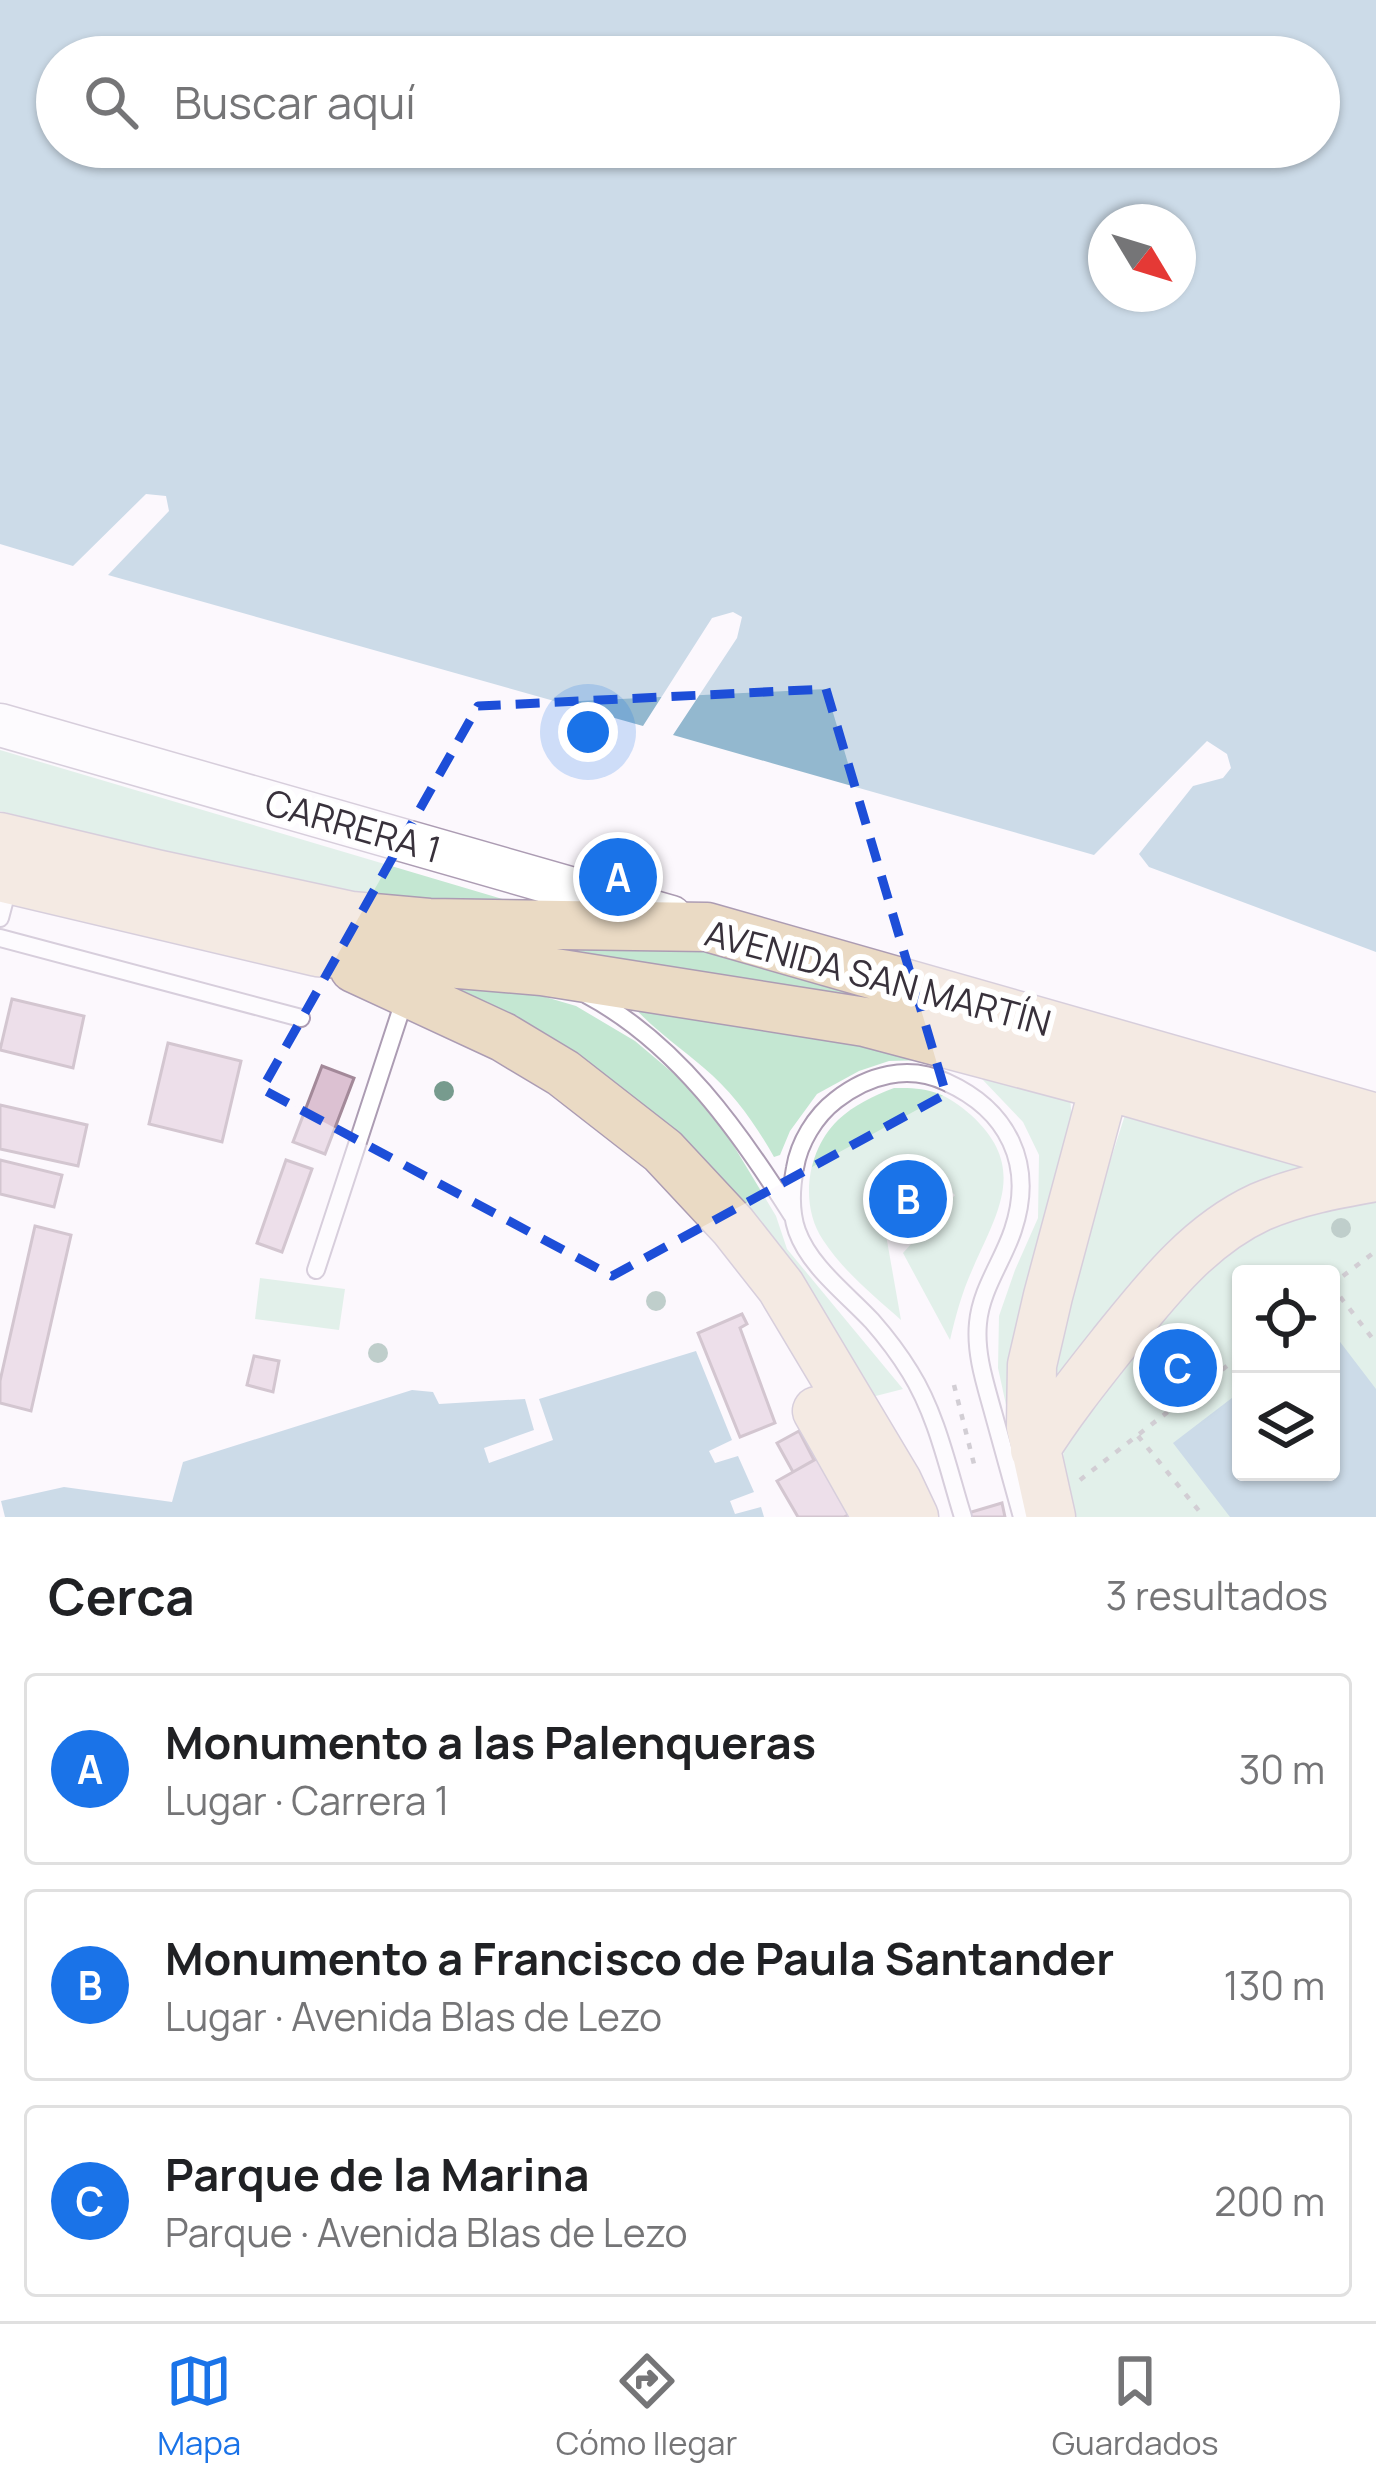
<!DOCTYPE html>
<html lang="es">
<meta charset="utf-8">
<style>
:root{--surface:#fff;--page:#f2f2f2;--text:#202124;--muted:#757577;--line:#e0e0e0;--accent:#1a73e8}
body{margin:0;font-family:Manrope,sans-serif;background:var(--page);color:var(--text)}
.controls{position:absolute;right:36px;bottom:36px;display:grid;overflow:hidden;border-radius:12px;box-shadow:0 3px 9px #0004}
.controls button{width:108px;height:108px;display:grid;place-items:center;padding:0;border:0;border-bottom:3px solid var(--line);background:var(--surface);color:var(--text);font:60px sans-serif}
.compass{position:absolute;left:1088px;top:204px;width:108px;height:108px;border-radius:50%;background:var(--surface);box-shadow:0 3px 9px #0004;rotate:128deg}
.you{position:absolute;left:588px;top:732px;width:42px;height:42px;margin:-30px;border:9px solid #fff;border-radius:50%;background:#1a73e8;box-shadow:0 0 0 18px #1a73e833}
.badge{display:grid;place-items:center;width:78px;height:78px;border-radius:50%;background:var(--accent);color:#fff;font-size:39px;font-weight:700}
.pin{position:absolute;translate:-50% -50%;border:6px solid #fff;box-shadow:0 3px 12px #0006}
.list{margin:0;padding:0;list-style:none}
h2{display:flex;justify-content:space-between;align-items:center;height:156px;margin:0;padding:0 48px;font-size:51px}
h2 small{font-size:39px;font-weight:400;color:var(--muted)}
.list li{display:grid;grid-template-columns:78px 1fr auto;gap:36px;align-items:center;box-sizing:border-box;height:192px;margin:0 24px 24px;padding:0 24px;border:3px solid var(--line);border-radius:12px}
.list b{display:block;font-size:45px;white-space:nowrap}
.list p{margin:0;font-size:39px;white-space:nowrap;color:var(--muted)}
.list em{font-size:39px;font-style:normal;color:var(--muted)}
.icon{flex:none;width:66px;height:66px;fill:none;stroke:currentColor;stroke-width:2;stroke-linecap:round;stroke-linejoin:round}
.map{position:relative;flex:none;width:1376px;height:1517px;overflow:hidden}
.search{position:absolute;background:var(--surface);box-shadow:0 3px 9px #0004;left:36px;right:36px;top:36px;height:132px;display:flex;align-items:center;gap:30px;box-sizing:border-box;padding:0 42px;border-radius:66px;color:var(--muted);font-size:45px}
.sheet{height:804px;background:var(--surface)}
nav{display:flex;justify-content:space-around;align-items:center;box-sizing:border-box;height:168px;border-top:3px solid var(--line);background:var(--surface);font-size:33px;color:var(--muted)}
nav a{display:grid;justify-items:center;gap:6px}
nav .on{color:var(--accent)}
.map>svg:first-child{display:block}
.green{fill:#c4e7d2;fill-rule:evenodd}
.water{fill:#93b8cf;fill-rule:evenodd}
.building{fill:#dcc1d2;stroke:#a38999;stroke-width:3}
.lines{fill:none;stroke-linecap:round;stroke-linejoin:round}
.service-casing{stroke:#ac9cb3;stroke-width:20}
.tertiary-casing{stroke:#ac9cb3;stroke-width:45}
.secondary-casing{stroke:#ac9cb3;stroke-width:51}
.path{stroke:#a19ba3;stroke-width:4.5;stroke-dasharray:6 9;stroke-linecap:butt}
.service{stroke:#fff;stroke-width:16}
.tertiary{stroke:#fff;stroke-width:42}
.secondary{stroke:#eadac4;stroke-width:48}
.tree{fill:#779b8e}
.marked{fill:none;stroke:#1d4ed8;stroke-width:9;stroke-dasharray:24 15;stroke-linejoin:round}
.labels{text-anchor:middle;stroke-width:12;stroke-linejoin:round;paint-order:stroke}
.street-label{font-size:36px;fill:#38313b;stroke:#fff}
</style>
<div class="map">
<svg width="1376" height="1517" viewBox="0 0 1376 1517">
<rect width="100%" height="100%" fill="#fcf8fd"/>
<path class="green" d="M0,750L523,905L358,903L0,811Z
M666,940L888,1001L437,942Z
M475,981L508,986L576,1006L635,1041L699,1095L732,1143L776,1216L787,1249L903,1389L864,1399L773,1250L445,994Z
M633,1006L936,1054L1070,1095L1072,1124L1008,1414L998,1368L999,1316L1015,1270L1038,1218L1039,1155L1023,1122L982,1079L928,1060L889,1061L859,1071L817,1094L790,1131L780,1155L774,1157C756,1125 733,1092 704,1068C680,1047 654,1030 633,1006Z
M894,1088C928,1087 945,1092 971,1115C1028,1167 998,1211 973,1268C962,1292 956,1315 950,1340L903,1253L955,1195L917,1162L877,1184L901,1320C873,1295 844,1272 823,1240C799,1204 807,1150 838,1120C854,1105 873,1096 894,1088Z
M1125,1115L1324,1169L1241,1199L1045,1418L1044,1368Z
M1376,1193V1517H1072L1063,1463L1064,1440L1191,1276L1286,1217ZM1241,1274H1331V1472H1241Z
M260,1278L345,1289L339,1330L255,1319Z"/>
<path class="water" d="M0,0H1376V952L1149,867L1139,854L1193,786L1223,778L1231,768L1227,754L1207,741L1094,855L673,735L737,638L742,617L733,612L712,618L643,726L108,575L169,511L166,496L146,494L73,566L0,544ZM57,57H1319V147H57ZM1106,222H1178V294H1106Z
M1331,1330L1376,1389V1517H1230L1173,1443L1241,1391V1472H1331Z
M696,1351L732,1440L709,1451L715,1463L738,1456L754,1492L730,1501L735,1514L761,1507L764,1517H5L1,1501L64,1487L172,1502L183,1462L412,1390L433,1392L439,1404L525,1399L534,1430L484,1448L489,1463L553,1440L539,1399Z"/>
<path class="building" d="M12,999L84,1016L73,1068L0,1050Z
M168,1043L241,1061L222,1142L149,1124Z
M322,1066L354,1078L325,1154L293,1142Z
M0,1105L87,1125L78,1166L0,1149Z
M0,1160L62,1175L54,1207L0,1194Z
M286,1160L312,1169L282,1252L257,1243Z
M35,1226L71,1235L31,1411L0,1403V1381Z
M742,1314L747,1324L740,1328L775,1423L740,1437L698,1333Z
M254,1356L279,1361L273,1392L247,1385Z
M799,1431L814,1460L793,1472L777,1443Z
M818,1458L850,1514L844,1517H798L777,1481Z
M1002,1503L1005,1517H969L968,1513Z"/>
<g class="lines">
<defs>
<path id="service" d="M0,918L9,884
M0,938L301,1018
M587,995C677,1043 739,1131 792,1215
M316,1270L405,998
M963,1517C948,1469 937,1415 910,1372C899,1354 886,1337 872,1321C847,1294 810,1267 797,1231C790,1211 791,1189 795,1168C799,1143 815,1116 836,1100C868,1075 908,1064 946,1082C1008,1110 1035,1164 1013,1230C1003,1261 981,1289 978,1323C975,1353 985,1383 993,1412C1003,1447 1012,1482 1022,1517"/>
<path id="tertiary" d="M0,725L671,917"/>
<path id="secondary" d="M0,837L156,874L351,916L429,923L707,927L1376,1118
M0,877L317,952L542,971L865,1022L1129,1092L1376,1163
M354,968L503,1037L563,1073L663,1151L733,1226L781,1287L897,1481L914,1517
M817,1411L877,1517
M1035,1450C1058,1413 1085,1379 1112,1345C1154,1293 1197,1236 1260,1207C1297,1191 1336,1184 1376,1177
M1051,1517L1031,1427L1032,1365L1048,1296L1113,1054"/>
</defs>
<use href="#service" class="service-casing"/>
<use href="#tertiary" class="tertiary-casing"/>
<use href="#secondary" class="secondary-casing"/>
<path class="path" d="M1331,1285L1376,1343
M1331,1285L1376,1251
M954,1385L976,1472
M1138,1436L1204,1517
M1080,1480L1241,1355"/>
<use href="#service" class="service"/>
<use href="#tertiary" class="tertiary"/>
<use href="#secondary" class="secondary"/>
</g>
<g class="tree">
<circle cx="444" cy="1091" r="10"/>
<circle cx="1341" cy="1228" r="10"/>
<circle cx="656" cy="1301" r="10"/>
<circle cx="378" cy="1353" r="10"/>
</g>
<path d="M0 0H1376V1517H0ZM826,689L946,1094L612,1276L262,1089L478,706Z" fill="#fcf8fd" fill-opacity=".55" fill-rule="evenodd"/>
<path class="marked" d="M826,689L946,1094L612,1276L262,1089L478,706Z"/>
<g class="labels">
<g class="street-label">
<text transform="translate(353 826) rotate(16)" y="13">CARRERA 1</text>
<text transform="translate(878 978) rotate(15)" y="13">AVENIDA SAN MARTÍN</text>
</g>
</g>
</svg>
<div class="controls">
<button><svg class="icon" aria-label="locate" viewBox="0 0 24 24"><circle cx="12" cy="12" r="6"/><path d="M12 2v4M12 18v4M2 12h4M18 12h4"/></svg></button>
<button><svg class="icon" aria-label="layers" viewBox="0 0 24 24"><path d="M12 4l9 5-9 5-9-5zM3 14l9 5 9-5"/></svg></button>
</div>
<svg class="compass" viewBox="-18 -18 36 36"><path d="M0-13l5 13h-10z" fill="#e53935"/><path d="M0 13l5-13h-10z" fill="#757577"/></svg>
<div class="you"></div>
<div class="pin badge" style="left:618px;top:877px">A</div>
<div class="pin badge" style="left:908px;top:1199px">B</div>
<div class="pin badge" style="left:1178px;top:1368px">C</div>
<div class="search"><svg class="icon" aria-label="search" viewBox="0 0 24 24"><circle cx="10" cy="10" r="6"/><path d="M15 15l6 6"/></svg>Buscar aquí</div>
</div>
<section class="sheet">
<h2>Cerca<small>3 resultados</small></h2>
<ul class="list">
<li><span class="badge">A</span><div><b>Monumento a las Palenqueras</b><p>Lugar · Carrera 1</p></div><em>30 m</em></li>
<li><span class="badge">B</span><div><b>Monumento a Francisco de Paula Santander</b><p>Lugar · Avenida Blas de Lezo</p></div><em>130 m</em></li>
<li><span class="badge">C</span><div><b>Parque de la Marina</b><p>Parque · Avenida Blas de Lezo</p></div><em>200 m</em></li>
</ul>
</section>
<nav>
<a class="on"><svg class="icon" aria-label="map" viewBox="0 0 24 24"><path d="M3 6l6-2 6 2 6-2v14l-6 2-6-2-6 2zM9 4v14M15 6v14"/></svg>Mapa</a>
<a><svg class="icon" aria-label="directions" viewBox="0 0 24 24"><path d="M12 3l9 9-9 9-9-9zM9 14v-3h6M13 9l2 2-2 2"/></svg>Cómo llegar</a>
<a><svg class="icon" aria-label="saved" viewBox="0 0 24 24"><path d="M7 4h10v16l-5-4-5 4z"/></svg>Guardados</a>
</nav>
